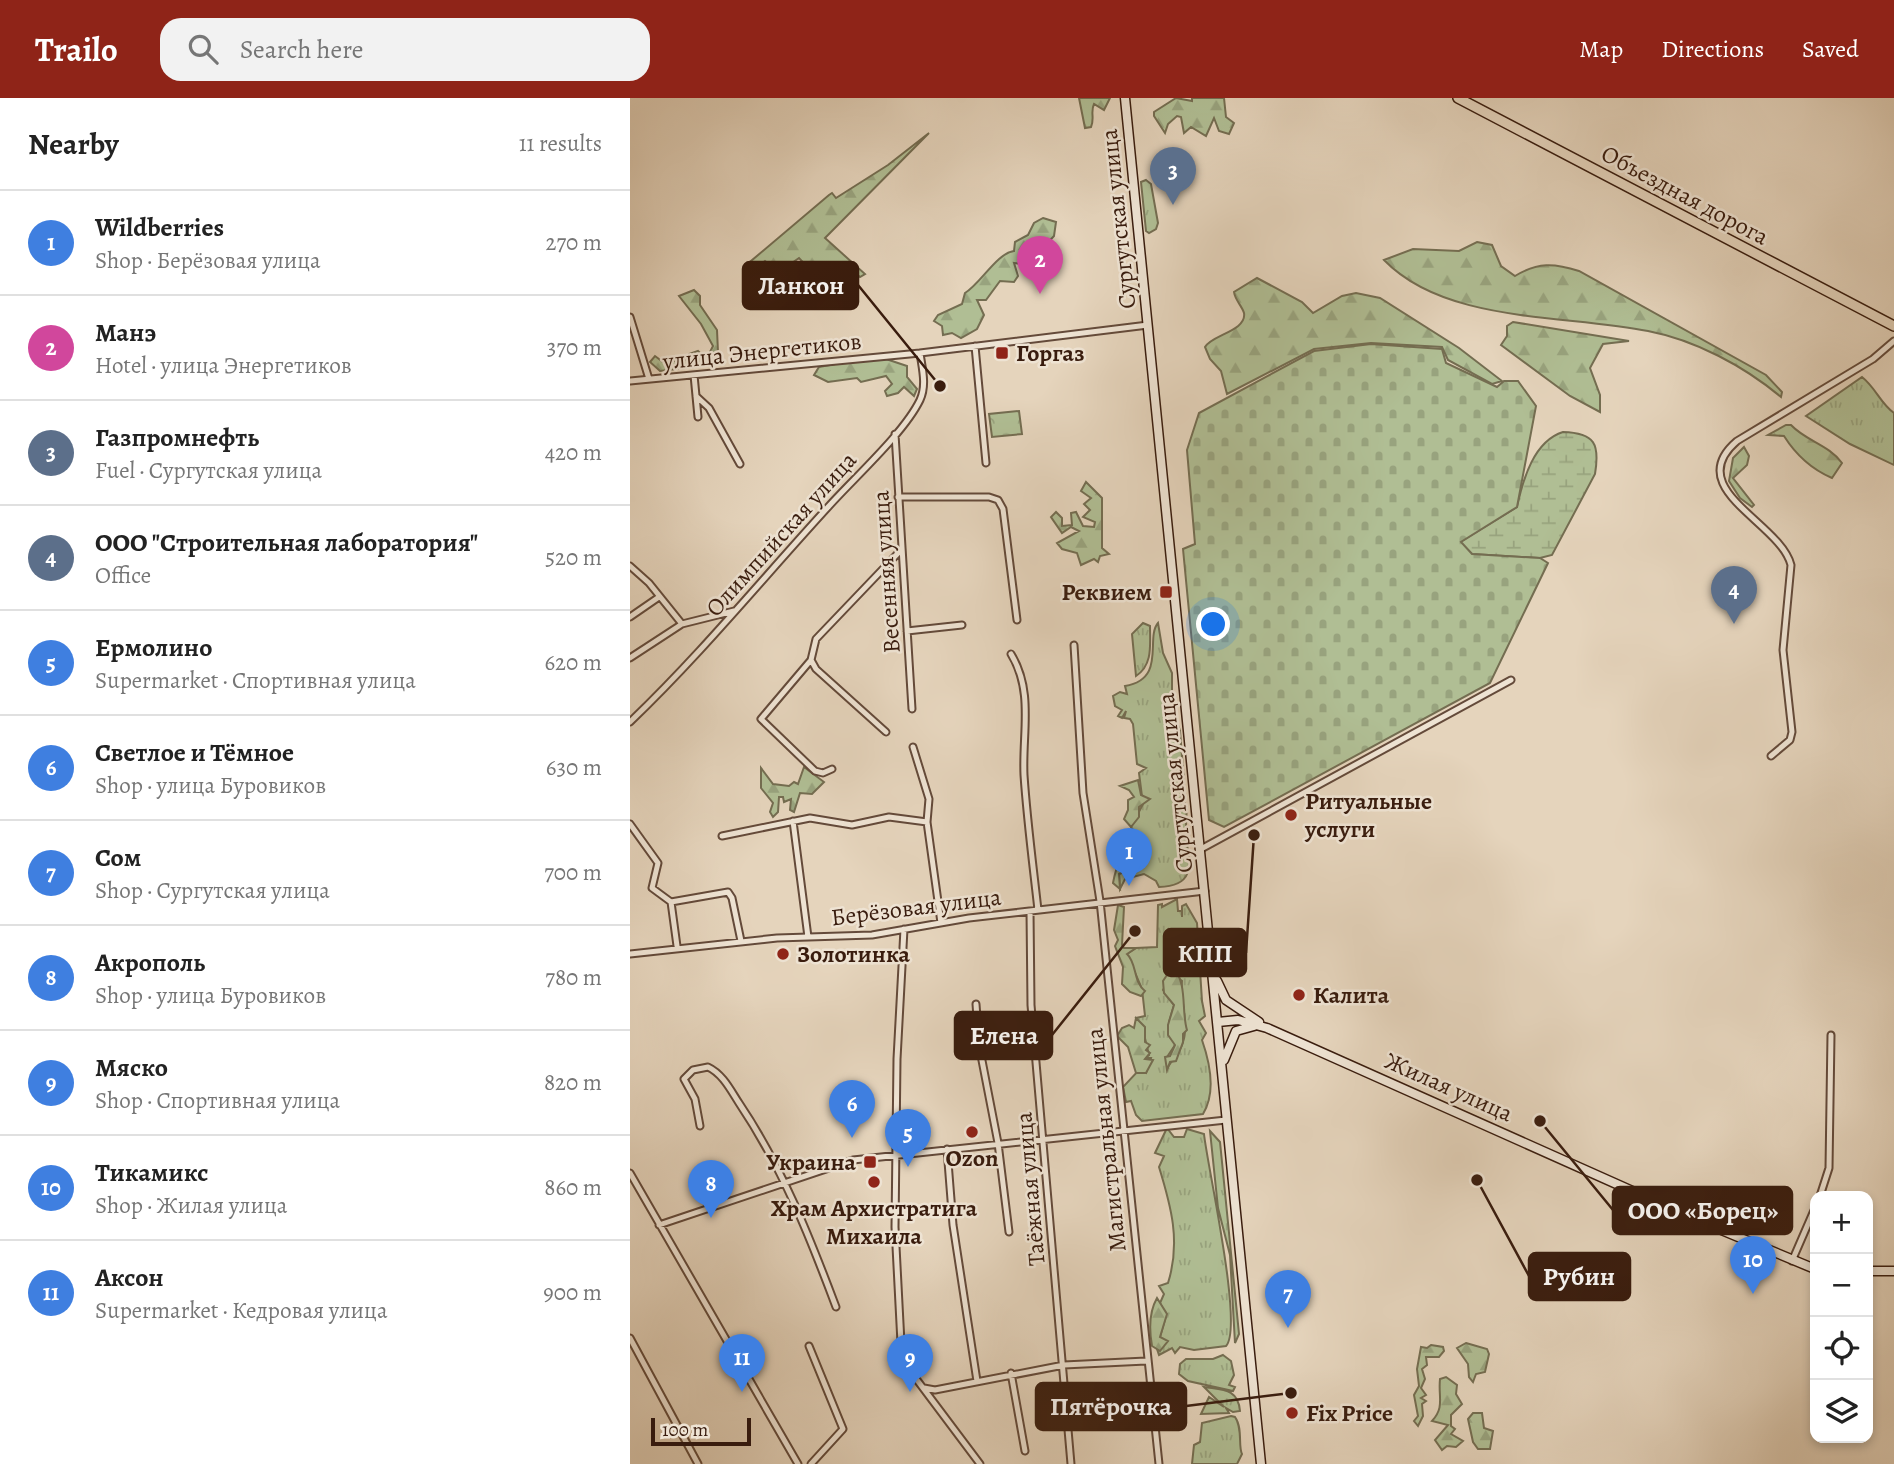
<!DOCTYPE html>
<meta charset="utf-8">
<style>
:root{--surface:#fff;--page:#f2f2f2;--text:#222;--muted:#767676;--line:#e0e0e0;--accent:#8f2418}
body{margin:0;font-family:Alegreya,serif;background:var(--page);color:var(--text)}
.controls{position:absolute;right:21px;bottom:21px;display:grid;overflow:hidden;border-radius:14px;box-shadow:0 4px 10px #0003}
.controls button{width:63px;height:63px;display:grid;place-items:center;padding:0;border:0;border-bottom:2px solid var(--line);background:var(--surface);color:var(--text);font:35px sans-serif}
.scale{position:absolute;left:21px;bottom:18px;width:100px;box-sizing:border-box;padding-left:7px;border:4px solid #391c0e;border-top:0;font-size:19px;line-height:24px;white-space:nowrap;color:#391c0e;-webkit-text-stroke:5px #eee3d3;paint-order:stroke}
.you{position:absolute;left:584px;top:527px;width:24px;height:24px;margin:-18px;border:5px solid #fff;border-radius:50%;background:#1a73e8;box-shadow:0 0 0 10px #1a73e833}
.badge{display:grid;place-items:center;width:46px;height:46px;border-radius:50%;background:var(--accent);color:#fff;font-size:23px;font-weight:700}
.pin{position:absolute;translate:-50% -58px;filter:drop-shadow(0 2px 4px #0008)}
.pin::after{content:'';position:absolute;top:37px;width:24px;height:21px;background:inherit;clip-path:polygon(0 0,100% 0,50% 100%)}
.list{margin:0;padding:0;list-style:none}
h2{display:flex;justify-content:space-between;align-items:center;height:91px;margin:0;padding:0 28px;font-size:30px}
h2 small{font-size:23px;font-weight:400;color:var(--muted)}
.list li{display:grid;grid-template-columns:46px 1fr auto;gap:21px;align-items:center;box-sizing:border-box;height:105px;padding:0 28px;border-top:2px solid var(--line)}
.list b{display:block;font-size:26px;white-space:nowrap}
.list p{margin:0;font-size:23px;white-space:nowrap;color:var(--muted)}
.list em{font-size:23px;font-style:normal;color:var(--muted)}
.icon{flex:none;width:38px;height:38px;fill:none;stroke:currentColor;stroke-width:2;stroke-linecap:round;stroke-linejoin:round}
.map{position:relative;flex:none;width:1264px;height:1366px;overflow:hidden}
header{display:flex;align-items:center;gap:42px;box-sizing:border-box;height:98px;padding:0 35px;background:var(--accent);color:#fff}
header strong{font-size:33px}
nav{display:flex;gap:38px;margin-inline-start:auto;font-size:24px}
.search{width:490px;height:63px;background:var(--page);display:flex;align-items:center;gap:18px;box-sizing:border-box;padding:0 24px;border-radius:21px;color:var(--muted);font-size:26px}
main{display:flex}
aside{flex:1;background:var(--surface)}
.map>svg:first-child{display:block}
.grass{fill:url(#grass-tufts);stroke:#746d51;stroke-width:2;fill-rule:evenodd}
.forest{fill:url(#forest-firs);stroke:#746d51;stroke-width:2}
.wetland{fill:url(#wetland-marsh);stroke:#746d51;stroke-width:2}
.cemetery{fill:url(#cemetery-stones);stroke:#746d51;stroke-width:2}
.park{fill:url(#park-crowns);stroke:#746d51;stroke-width:2}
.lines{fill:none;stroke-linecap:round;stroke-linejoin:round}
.minor-casing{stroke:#644a3a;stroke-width:9}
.secondary-casing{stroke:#391c0e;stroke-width:11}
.primary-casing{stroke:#391c0e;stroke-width:12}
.minor{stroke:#eee3d3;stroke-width:5}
.secondary{stroke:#eee3d3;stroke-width:8}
.primary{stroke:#e5d4bc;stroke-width:9}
.poi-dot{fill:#8f2418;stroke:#eee3d3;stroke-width:2.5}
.labels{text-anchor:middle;stroke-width:5;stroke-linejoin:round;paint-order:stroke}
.street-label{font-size:24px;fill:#391c0e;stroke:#eee3d3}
.poi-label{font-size:24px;font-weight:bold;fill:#391c0e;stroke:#eee3d3;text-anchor:start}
.leader{fill:none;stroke:#391c0e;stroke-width:2.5}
.callout-dot{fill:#391c0e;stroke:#eee3d3;stroke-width:2.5}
.callout{fill:#391c0e;stroke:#391c0e;stroke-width:2.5}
.callout-label{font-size:26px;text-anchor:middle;font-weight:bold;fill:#fff}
</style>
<header>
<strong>Trailo</strong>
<div class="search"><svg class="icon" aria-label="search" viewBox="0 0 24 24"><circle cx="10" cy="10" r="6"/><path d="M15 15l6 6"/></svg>Search here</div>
<nav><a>Map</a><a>Directions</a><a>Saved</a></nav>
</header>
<main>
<aside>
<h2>Nearby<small>11 results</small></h2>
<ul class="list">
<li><span class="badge" style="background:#3f7fe0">1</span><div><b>Wildberries</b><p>Shop · Берёзовая улица</p></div><em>270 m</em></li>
<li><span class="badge" style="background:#d1479c">2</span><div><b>Манэ</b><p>Hotel · улица Энергетиков</p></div><em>370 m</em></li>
<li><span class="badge" style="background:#5c6f8a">3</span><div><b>Газпромнефть</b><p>Fuel · Сургутская улица</p></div><em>420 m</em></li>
<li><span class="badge" style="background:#5c6f8a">4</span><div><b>ООО &quot;Строительная лаборатория&quot;</b><p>Office</p></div><em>520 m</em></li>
<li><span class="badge" style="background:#3f7fe0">5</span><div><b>Ермолино</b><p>Supermarket · Спортивная улица</p></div><em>620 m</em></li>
<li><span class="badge" style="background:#3f7fe0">6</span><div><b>Светлое и Тёмное</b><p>Shop · улица Буровиков</p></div><em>630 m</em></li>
<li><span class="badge" style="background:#3f7fe0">7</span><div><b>Сом</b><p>Shop · Сургутская улица</p></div><em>700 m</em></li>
<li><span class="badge" style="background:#3f7fe0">8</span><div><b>Акрополь</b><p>Shop · улица Буровиков</p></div><em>780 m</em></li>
<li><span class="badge" style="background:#3f7fe0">9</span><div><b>Мяско</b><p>Shop · Спортивная улица</p></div><em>820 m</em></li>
<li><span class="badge" style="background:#3f7fe0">10</span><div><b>Тикамикс</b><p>Shop · Жилая улица</p></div><em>860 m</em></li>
<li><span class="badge" style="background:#3f7fe0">11</span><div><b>Аксон</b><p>Supermarket · Кедровая улица</p></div><em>900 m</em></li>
</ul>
</aside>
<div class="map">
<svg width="1264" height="1366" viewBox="0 0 1264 1366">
<defs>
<pattern id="grass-tufts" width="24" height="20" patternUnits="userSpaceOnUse" patternTransform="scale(1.75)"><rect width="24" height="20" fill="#b0be94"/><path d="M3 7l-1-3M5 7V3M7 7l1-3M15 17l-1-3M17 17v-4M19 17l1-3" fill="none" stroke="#98a37e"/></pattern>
<pattern id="forest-firs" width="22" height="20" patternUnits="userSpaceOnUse" patternTransform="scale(1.75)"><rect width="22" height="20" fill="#b0be94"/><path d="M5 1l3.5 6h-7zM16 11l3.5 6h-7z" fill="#98a37e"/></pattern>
<pattern id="wetland-marsh" width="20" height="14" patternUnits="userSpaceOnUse" patternTransform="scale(1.75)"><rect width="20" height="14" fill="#b0be94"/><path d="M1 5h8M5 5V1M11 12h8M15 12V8" fill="none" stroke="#98a37e"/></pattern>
<pattern id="cemetery-stones" width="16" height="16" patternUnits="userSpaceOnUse" patternTransform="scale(1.75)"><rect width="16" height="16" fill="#b0be94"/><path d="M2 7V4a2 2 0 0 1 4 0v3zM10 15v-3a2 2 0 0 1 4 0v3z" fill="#98a37e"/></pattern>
<pattern id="park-crowns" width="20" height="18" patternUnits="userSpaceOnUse" patternTransform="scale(1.75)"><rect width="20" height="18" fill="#b0be94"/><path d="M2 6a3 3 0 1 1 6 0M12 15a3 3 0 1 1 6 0" fill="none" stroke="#98a37e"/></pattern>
</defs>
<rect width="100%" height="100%" fill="#e5d4bc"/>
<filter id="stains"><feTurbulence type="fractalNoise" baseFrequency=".00286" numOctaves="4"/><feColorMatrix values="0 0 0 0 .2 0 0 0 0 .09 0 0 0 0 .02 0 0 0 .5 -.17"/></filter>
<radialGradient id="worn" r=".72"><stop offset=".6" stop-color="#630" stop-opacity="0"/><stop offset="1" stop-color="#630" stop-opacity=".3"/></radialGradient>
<path class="grass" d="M516,82L521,86L528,125L526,131L519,135L516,133L511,84Z
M1232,279C1246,290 1250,305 1264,315V367L1220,346L1176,318Z
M513,525L520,528C520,547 523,567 506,578L502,536Z
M528,525L533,555L542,575V607L550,633L554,683L551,699C561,710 554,728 556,740C560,766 566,788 529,789L526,783L514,776L495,781L490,791L489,776L509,765L503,745L497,743L498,737L504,733L501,729L513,706L509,675L516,670L507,666L503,626L500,621L494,620L496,613L492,620L488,618L492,612L485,608L483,598L490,594L497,596L495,588C537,581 515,540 528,525Z
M547,801L548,813H552V819V808L556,806L567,825L572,903L575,918L569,923L576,935L572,942C580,965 586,995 573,1016L512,1023L506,1017L501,1003L496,1004L493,989L508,973L516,975L521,960H515L519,957L513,932L506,920L515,918L512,891L497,856L506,850L527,849L528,807L532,806V809ZM540,874L552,883C550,900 559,928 553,944C550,956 541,962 537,971V959L545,947L539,924L544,907L533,892L542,876Z
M537,1030L544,1039H554L557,1031L574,1036C577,1067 614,1229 596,1248L564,1252L550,1249L545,1255L542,1250L529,1257L527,1251L532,1250L533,1242L530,1239L536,1218L530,1205L534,1196L529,1188L538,1185C551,1144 541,1108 529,1069L534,1058L525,1055Z
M580,1033L590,1044L592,1064L609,1236L605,1245L600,1157L588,1110Z
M593,1257L601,1263L604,1277L599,1287L605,1289L603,1293L558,1283L549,1276L550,1266L556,1261H583Z
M574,1289C592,1292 608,1290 610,1313L603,1314L596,1310L599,1315L571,1316L579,1299L594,1309Z
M601,1318L605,1319C613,1330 608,1349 612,1356L607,1366H562L564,1347L570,1344L572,1325Z"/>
<path class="forest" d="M449,0H480L474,12L464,6C460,14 465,20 461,29L455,30Z
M546,0L562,3V0H594L596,19L604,25L599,36L589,33L584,20L576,38L561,29L554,35L551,19L547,18L538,26L535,35L524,18V14Z
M299,35L195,140L235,176L230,179L212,164L200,165L194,176L210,194L212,205L169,160L149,174L135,163L126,170L121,163L199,97L202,95L206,100L258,67Z
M413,120L426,124L424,138L410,153L406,148L402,149L403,156L394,173L391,166L384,165L388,178L384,184L370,183L356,202H347L354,217L347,231L331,240L322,235L313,237L312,228L304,223L308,217L332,206L335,195C351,185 367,155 384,153L385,144L398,137L404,125Z
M847,144L862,147L871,168L885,178C908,164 924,165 949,173L1136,277L1152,294L1151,299C1114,268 1065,242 1018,233C936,216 816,226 754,162L783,151L829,153Z
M627,180L672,204L683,215L712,198L726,195L750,200L829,250L872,283L862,286L818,262L812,249L741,245L684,251L597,296L591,273L580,261L575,249C581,237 617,233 614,215C612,208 605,202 604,194Z
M64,192L70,198V207L87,232L88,254L92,257L89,266L30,273L20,264L25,258L33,264L56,262L59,256L68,253L73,258L79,256L83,248L71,226L49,198Z
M883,224L999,243L973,246L960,270L970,297V314L940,298L871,247L877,238V228Z
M256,261L277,268V279L287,291L284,298L274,289L268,295L257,298L255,293L262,286L256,278L231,284L227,280L198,284L184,277L189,269L227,262Z
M1156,327H1161C1176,343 1199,347 1212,365L1202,380C1181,371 1166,357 1154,338L1138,337Z
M1114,349L1119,358L1117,367L1103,380L1124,407L1122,409L1110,400L1099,383L1103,360Z
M456,384L472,400V450L479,456L470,458L468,464L464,461L451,467L447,455L432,451L427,445L449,433L441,429L432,435L421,419L426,414L432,420V428L442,427L441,415L446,414L453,428L464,429L465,424L453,419L460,412L454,406L461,400L451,393Z
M174,669L194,684L182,696L170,695L164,714L160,712L161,701L154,704L153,699H149L148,714L143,719L140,714L143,705L131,690V670L143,686L159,688L164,684L168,686Z
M508,682L511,697L520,701L509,709V719L501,729L494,721L498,712V702L504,699L499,692L490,688Z
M504,742L510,749V768L489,776L490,791L483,785C486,768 494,752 504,742Z
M488,807L494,809L492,847L494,850H506L497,856C507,865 503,884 515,893L511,898L500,894L492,886L493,869L485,848L488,842L484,832Z
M543,869C558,886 551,913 557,932L553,936V944L546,963L540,964L537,972L535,959L540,958L545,947L538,937V927L544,907L534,895L533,883L537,877H542Z
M506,920L515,929V944L520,947L516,952L520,955L515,961L523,962L516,975H506L498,949L487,938L492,930L499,927L504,930Z
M527,1200L537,1216L530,1239L538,1243L530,1253L522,1248C519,1231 519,1214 527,1200Z
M836,1245L857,1251L859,1256L855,1274L846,1276L843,1284L839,1279L838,1266L827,1250Z
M801,1247L813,1249L814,1253L809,1259H796L797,1267L792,1271L795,1281L791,1290L796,1297L791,1300L796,1303L792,1306L793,1318L788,1328L784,1323L788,1318L784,1297L789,1288L787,1271L791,1249L797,1250Z
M816,1279L827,1287L826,1296L832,1306L821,1317V1328L825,1331L821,1336L833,1343L826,1349L817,1348L812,1352L805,1342L818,1327L802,1323C815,1309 808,1299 810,1281Z
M843,1315H852L854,1330L863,1333L860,1351H848L843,1344L838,1321Z"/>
<path class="wetland" d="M933,334C965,335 970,346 965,376L922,457L910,460L842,456L830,444L887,409C893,381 904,343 933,334Z"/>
<path class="cemetery" d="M741,246L812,251L816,265L867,289L874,283H888L906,308L887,409L831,444L842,456L910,460L918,465L860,585L594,729L579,722L553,451L565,446L557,352L569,315L684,253Z"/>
<path class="park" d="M389,313L392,336L362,339L359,316Z"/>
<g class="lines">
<defs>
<path id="minor" d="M0,219L19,281
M345,248L356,365
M64,277L68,319
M0,283L290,255L518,227
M66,298L79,310L110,366
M265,336L282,611
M268,399H359L368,402L373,411L387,522
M0,468L19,485L52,526
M0,519L29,499
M277,533L332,527
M444,547L453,695L470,803L529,1366
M381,556C404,594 392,635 394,677C397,722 403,767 408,812
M0,560L52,526L104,513
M181,562L131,621L185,673L193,675L202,671
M181,562L186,541L272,451
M181,562L186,571L256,634
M0,624C71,556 133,480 199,408C225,379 274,335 290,302C297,287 292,270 290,255
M283,649L299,701L297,724L311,825
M1141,658L1160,642L1162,634L1153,552L1161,467C1150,424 1051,391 1107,343L1243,261L1264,243
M163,723L178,839
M0,726L28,765L22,790L41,804
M92,738L180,720L222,727L259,719L297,724
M571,751L881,582
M400,813L401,907L441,1366
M274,831L267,961L265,1129L271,1245L287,1282L350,1366
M47,848L41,804L98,794L102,800L111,843
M0,856L147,840L242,837L339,820L575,793
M346,906L349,947L368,1045L379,1134
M70,1028L65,1001L54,981L63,972L78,969C93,976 101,993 109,1005C152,1069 179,1137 206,1209
M317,1051L323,1127L347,1283
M0,1075L168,1366
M1190,1098L1199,1070L1201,937
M29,1127L223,1062L596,1022
M1162,1163L1185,1110
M0,1240L68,1366
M179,1248L213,1331L181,1366
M381,1275L395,1353
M294,1290L305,1292L434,1267L516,1263"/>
<path id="secondary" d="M495,0L631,1366
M587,883L596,902L629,924
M588,924L608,922L637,930L1065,1121L1185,1171
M594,962L606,933L624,928
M1238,1173H1264"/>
<path id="primary" d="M828,0L1264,228"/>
</defs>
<use href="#minor" class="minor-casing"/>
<use href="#secondary" class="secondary-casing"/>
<use href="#primary" class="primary-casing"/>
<use href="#minor" class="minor"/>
<use href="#secondary" class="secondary"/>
<use href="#primary" class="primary"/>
</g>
<g class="poi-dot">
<rect x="365" y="248" width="14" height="14" rx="3.5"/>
<rect x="529" y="487" width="14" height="14" rx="3.5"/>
<circle cx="661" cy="717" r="7"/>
<circle cx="153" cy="856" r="7"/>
<circle cx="669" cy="897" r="7"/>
<circle cx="342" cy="1034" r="7"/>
<rect x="233" y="1057" width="14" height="14" rx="3.5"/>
<circle cx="244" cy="1084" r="7"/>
<circle cx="662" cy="1315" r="7"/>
</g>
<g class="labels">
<g class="street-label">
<text transform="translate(1055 97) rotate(28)" y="8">Объездная дорога</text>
<text transform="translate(488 121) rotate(-96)" y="8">Сургутская улица</text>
<text transform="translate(132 253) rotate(-6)" y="8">улица Энергетиков</text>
<text transform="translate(151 436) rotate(-48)" y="8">Олимпийская улица</text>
<text transform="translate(256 474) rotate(-94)" y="8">Весенняя улица</text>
<text transform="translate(545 685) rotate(-96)" y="8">Сургутская улица</text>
<text transform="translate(286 809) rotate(-7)" y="8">Берёзовая улица</text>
<text transform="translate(819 989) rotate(24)" y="8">Жилая улица</text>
<text transform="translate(476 1042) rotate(-96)" y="8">Магистральная улица</text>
<text transform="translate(400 1091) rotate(-95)" y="8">Таёжная улица</text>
</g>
<g class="poi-label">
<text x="386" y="263">Горгаз</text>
<text x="522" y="502" text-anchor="end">Реквием</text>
<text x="675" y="711">Ритуальные<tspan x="675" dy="28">услуги</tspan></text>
<text x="167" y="864">Золотинка</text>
<text x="683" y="905">Калита</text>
<text x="342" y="1068" text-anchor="middle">Ozon</text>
<text x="226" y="1072" text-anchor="end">Украина</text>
<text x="244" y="1118" text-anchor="middle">Храм Архистратига<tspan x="244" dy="28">Михаила</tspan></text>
<text x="676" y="1323">Fix Price</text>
</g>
</g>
<path class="leader" d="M310 288L228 187M624 737L616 855M505 833L422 937M910 1023L983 1112M847 1082L899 1178M661 1295L556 1308"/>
<g class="callout-dot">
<circle cx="310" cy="288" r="7"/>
<circle cx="624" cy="737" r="7"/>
<circle cx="505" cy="833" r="7"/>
<circle cx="910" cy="1023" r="7"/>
<circle cx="847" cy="1082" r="7"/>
<circle cx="661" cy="1295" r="7"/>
</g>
<g class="callout">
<rect x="113" y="164" width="115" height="47" rx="7"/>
<rect x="534" y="831" width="82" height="47" rx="7"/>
<rect x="325" y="914" width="97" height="47" rx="7"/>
<rect x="983" y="1089" width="179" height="47" rx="7"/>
<rect x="899" y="1155" width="101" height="47" rx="7"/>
<rect x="406" y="1285" width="150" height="47" rx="7"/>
</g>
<g class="callout-label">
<text x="171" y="196">Ланкон</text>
<text x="575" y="864">КПП</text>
<text x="374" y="946">Елена</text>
<text x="1073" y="1121">ООО «Борец»</text>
<text x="949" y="1187">Рубин</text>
<text x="481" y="1317">Пятёрочка</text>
</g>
<rect width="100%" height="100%" filter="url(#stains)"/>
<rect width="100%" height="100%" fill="url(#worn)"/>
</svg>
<div class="controls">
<button>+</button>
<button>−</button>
<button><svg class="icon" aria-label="locate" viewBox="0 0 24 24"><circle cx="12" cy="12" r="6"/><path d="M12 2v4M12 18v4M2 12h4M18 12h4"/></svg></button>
<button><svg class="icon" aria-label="layers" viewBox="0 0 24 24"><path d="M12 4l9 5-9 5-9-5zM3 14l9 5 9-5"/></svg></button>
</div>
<div class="scale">100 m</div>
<div class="you"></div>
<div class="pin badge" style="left:499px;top:788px;background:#3f7fe0">1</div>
<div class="pin badge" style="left:410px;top:196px;background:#d1479c">2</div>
<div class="pin badge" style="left:543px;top:107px;background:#5c6f8a">3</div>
<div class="pin badge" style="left:1104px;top:526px;background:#5c6f8a">4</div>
<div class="pin badge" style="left:278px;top:1069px;background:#3f7fe0">5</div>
<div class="pin badge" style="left:222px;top:1040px;background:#3f7fe0">6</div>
<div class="pin badge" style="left:658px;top:1230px;background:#3f7fe0">7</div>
<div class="pin badge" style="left:81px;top:1120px;background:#3f7fe0">8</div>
<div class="pin badge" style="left:280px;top:1294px;background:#3f7fe0">9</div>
<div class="pin badge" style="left:1123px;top:1196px;background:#3f7fe0">10</div>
<div class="pin badge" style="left:112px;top:1294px;background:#3f7fe0">11</div>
</div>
</main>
